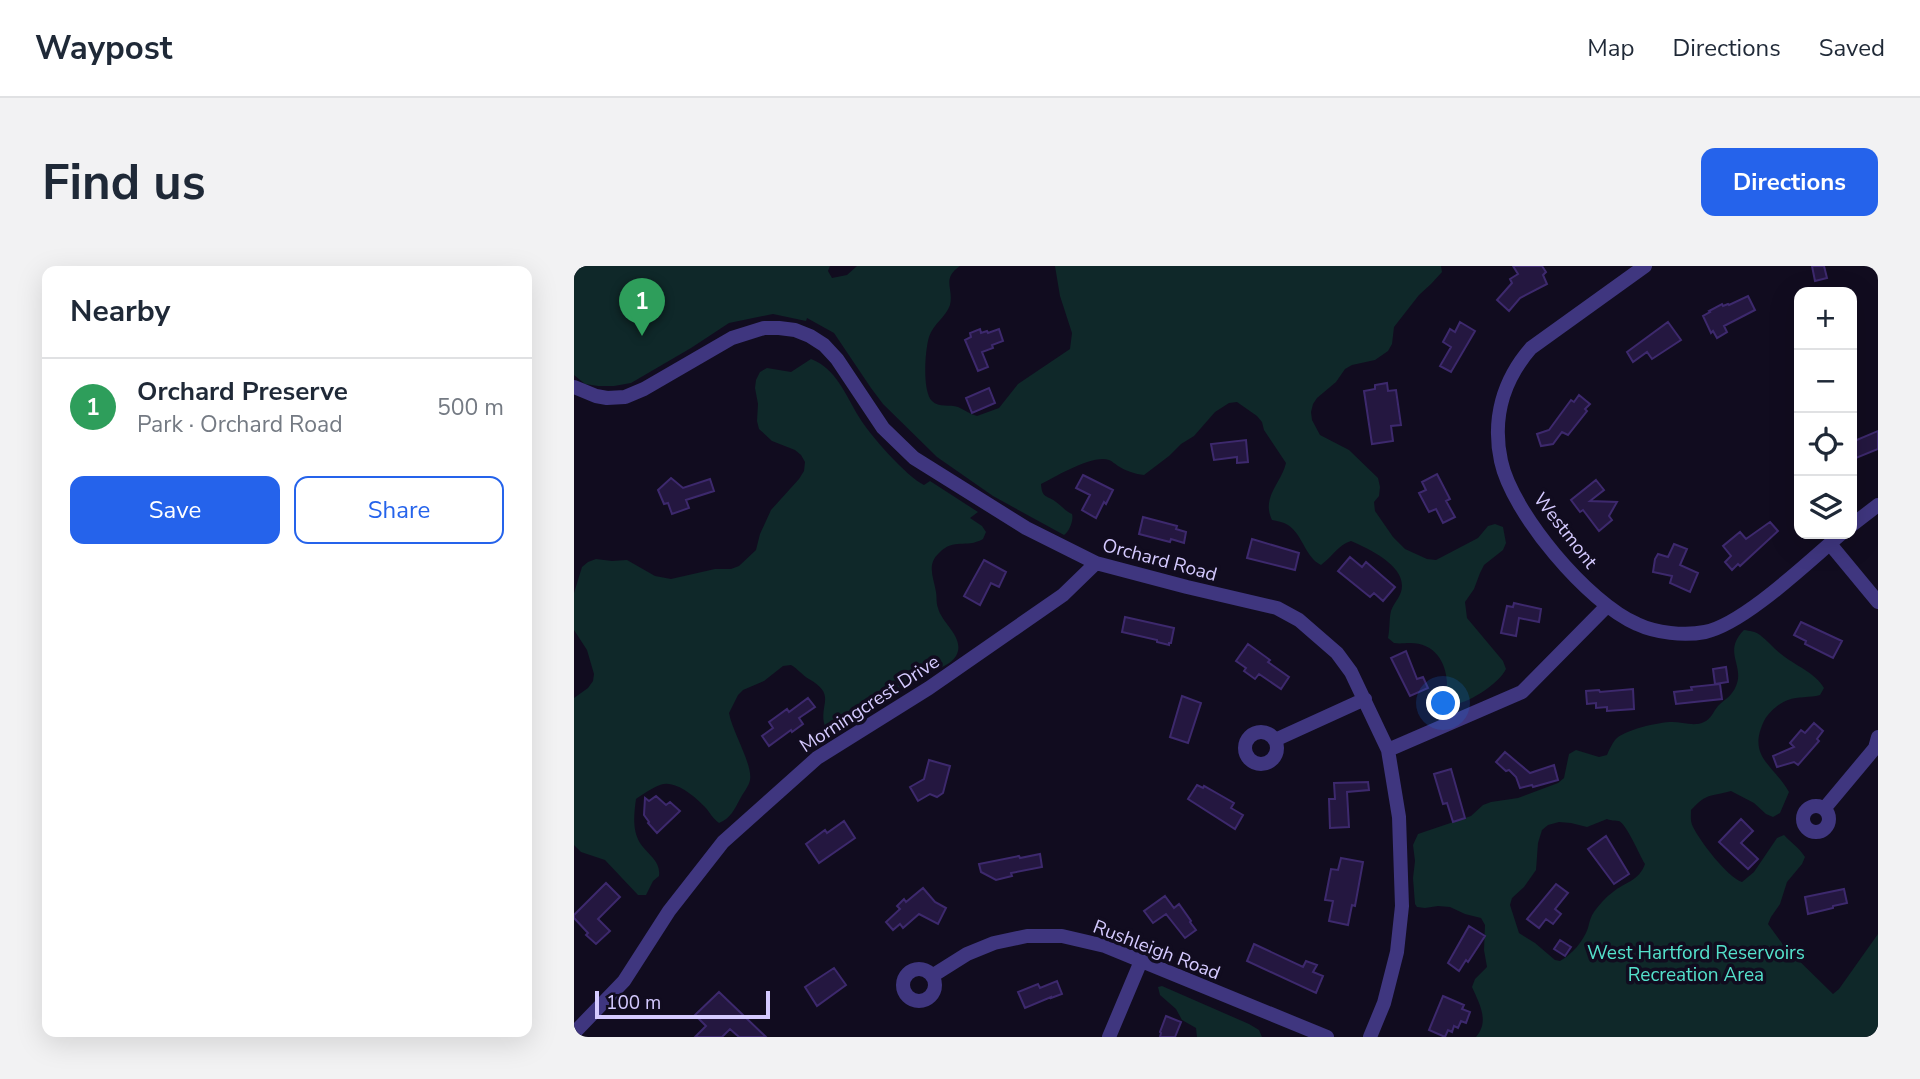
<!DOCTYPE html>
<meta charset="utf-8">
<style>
:root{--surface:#fff;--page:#f2f2f3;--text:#1f2937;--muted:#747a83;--line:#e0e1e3;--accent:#2563eb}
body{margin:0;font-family:"Nunito Sans",sans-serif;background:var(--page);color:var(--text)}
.controls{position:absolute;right:21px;top:21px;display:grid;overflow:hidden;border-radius:14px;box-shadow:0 7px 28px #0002}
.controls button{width:63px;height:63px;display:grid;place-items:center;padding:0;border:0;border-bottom:2px solid var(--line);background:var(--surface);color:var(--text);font:35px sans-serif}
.scale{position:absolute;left:21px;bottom:18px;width:175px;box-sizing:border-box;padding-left:7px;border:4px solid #d5caff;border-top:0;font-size:19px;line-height:24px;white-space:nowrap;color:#d5caff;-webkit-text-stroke:5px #110c1f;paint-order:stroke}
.you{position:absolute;left:870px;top:438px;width:24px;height:24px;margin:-18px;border:5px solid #fff;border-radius:50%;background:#1a73e8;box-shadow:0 0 0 10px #1a73e833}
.badge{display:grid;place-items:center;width:46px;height:46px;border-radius:50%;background:var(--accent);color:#fff;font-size:23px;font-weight:700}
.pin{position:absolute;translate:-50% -58px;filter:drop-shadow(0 2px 4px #0008)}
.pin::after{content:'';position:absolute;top:37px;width:24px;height:21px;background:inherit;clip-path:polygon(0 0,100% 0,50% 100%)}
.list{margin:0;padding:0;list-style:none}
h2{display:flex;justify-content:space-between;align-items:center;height:91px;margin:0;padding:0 28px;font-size:30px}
h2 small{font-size:23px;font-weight:400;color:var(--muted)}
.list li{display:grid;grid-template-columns:46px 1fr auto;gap:21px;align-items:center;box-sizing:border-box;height:98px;padding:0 28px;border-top:2px solid var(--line)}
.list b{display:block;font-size:26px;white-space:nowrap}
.list p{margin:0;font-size:23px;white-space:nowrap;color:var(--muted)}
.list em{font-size:23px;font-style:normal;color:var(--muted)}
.actions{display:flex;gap:14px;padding:21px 28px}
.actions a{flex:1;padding:16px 0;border:2px solid var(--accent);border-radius:14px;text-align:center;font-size:24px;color:var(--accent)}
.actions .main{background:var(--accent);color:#fff}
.icon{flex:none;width:38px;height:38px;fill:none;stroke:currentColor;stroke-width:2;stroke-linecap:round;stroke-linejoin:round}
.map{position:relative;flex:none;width:1304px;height:771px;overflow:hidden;border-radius:14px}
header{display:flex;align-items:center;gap:42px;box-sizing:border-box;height:98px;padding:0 35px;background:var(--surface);border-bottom:2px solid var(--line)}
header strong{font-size:33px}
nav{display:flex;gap:38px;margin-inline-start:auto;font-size:24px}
.intro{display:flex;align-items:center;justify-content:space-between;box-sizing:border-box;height:168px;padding:0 42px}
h1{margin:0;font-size:49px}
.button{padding:18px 32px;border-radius:14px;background:var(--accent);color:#fff;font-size:24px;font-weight:700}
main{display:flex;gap:42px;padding:0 42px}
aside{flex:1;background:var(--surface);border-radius:14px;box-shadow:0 7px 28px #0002}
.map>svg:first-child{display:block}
.green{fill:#0f2829;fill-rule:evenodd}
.building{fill:#241740;stroke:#3d296d;stroke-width:2}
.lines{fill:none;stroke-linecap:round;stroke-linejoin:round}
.minor{stroke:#3f367f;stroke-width:14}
.labels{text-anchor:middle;stroke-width:7;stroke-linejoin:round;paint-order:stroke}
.street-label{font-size:19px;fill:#d5caff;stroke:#110c1f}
.park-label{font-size:19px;fill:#54e1cb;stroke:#110c1f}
</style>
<header>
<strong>Waypost</strong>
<nav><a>Map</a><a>Directions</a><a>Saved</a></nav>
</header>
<div class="intro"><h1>Find us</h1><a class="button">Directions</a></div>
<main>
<aside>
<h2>Nearby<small></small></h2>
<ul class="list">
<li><span class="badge" style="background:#2e9e5b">1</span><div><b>Orchard Preserve</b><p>Park · Orchard Road</p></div><em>500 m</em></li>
</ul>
<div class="actions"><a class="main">Save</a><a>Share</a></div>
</aside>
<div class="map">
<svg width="1304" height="771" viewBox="0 0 1304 771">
<rect width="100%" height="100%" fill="#110c1f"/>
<path class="green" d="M0,0H256L254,5L258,12L273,9L283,0H386C367,13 380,22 376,39C372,51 359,58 355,71C351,84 348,125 358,135C365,142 376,138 384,141C391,144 396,148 403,150L425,142L444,118L496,83L498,67L486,30L481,0H867L868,6L857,18L845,29L820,61L818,78L814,85L801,94L778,99L771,103L762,116L743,132L739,138L737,146L738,154L746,169L775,184L804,212L806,221L805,230L800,236L801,245L819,271L831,283L853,293L862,294L904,272L914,260L921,258L929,261L932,277L929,284L910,299L906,307L900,323L891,336L893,352L929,395L932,403C925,418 890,441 873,439C871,431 873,425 873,417C872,395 860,377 836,377C830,377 826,378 820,377L814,372C816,363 815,353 817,345C820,336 828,330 828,320C828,298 795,283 777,275C764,279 758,291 747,299C731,291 729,269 714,259C709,256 703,255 698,254C687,231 707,218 712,197L690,164L688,156L683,150L663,136L655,137L641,146L620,170L607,178L595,190L570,209C561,208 552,205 544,200C541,198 538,195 535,194C519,188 481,211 467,218C468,233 473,229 482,236C488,240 491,245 498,248C500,254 495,266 490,269L419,230L363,191L309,138L297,122L260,67L233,52L232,55L199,48L155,57L117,82L57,117L40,120H24L11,118L0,109Z
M237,93C262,102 272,130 285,151C295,168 333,211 350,219L356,215L404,246L396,252L408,260L412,266L409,273C391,283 381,271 365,287C352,299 360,312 362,326C363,332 362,337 364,342C368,358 392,372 382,390C377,399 364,402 356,407C323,428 289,450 252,463C242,440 265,430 235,413C228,409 224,403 217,399L209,400L190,415L169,424L164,429L155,447C158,465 179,499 176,514C175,520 169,527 166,533C160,544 157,552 145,557C138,552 136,546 130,540C121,531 101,513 86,519C78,522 69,528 62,533C60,548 58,564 66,577C74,589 87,595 85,610L79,615L72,629H64L31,594L7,586L0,579V432L14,422L19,415L20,408L13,384L0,364V327L8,301L14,296L22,293L38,295L53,294L81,310L97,313L141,303H157L165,300L182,284L186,268L197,244L225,213L230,205L231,196L227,189L221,184L198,175L185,163L183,155L184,138L181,122L182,114L186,106L193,102L217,106Z
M1170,364C1176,365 1181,365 1186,369C1194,375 1199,382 1207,388C1220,399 1242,407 1250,422L1246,429C1236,432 1224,430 1214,434C1205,437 1194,447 1190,455C1173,491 1199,498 1215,526L1206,547L1199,551L1192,548L1180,537L1157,525C1136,531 1134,526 1117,544C1117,550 1116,555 1119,561C1126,575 1153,611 1168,616L1180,606L1203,572L1210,569C1218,578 1223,579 1231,591L1228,598L1213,616L1206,638L1197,651L1194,658L1210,680L1259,728L1265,723L1304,668V771H902C916,755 905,737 898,721L901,713L913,701L910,684L911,659L907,652L891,648L876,641L864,640L851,642L843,641L841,638L839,612L841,595L839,579L844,568L897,550L909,539L917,536L944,532L984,517L990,512L995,488L1002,484L1025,491L1033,489C1035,484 1038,478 1041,474C1049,464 1085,456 1098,456C1108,456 1121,461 1130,456C1137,453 1139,446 1144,440C1151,433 1158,430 1162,420C1171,399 1148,386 1170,364ZM1033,553C1033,554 1044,555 1045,555C1053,559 1065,588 1071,598C1065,615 1051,616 1039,626C1033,630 1027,637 1023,642C1017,649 1016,654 1014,662C1009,676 998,688 986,695L981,694L961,677L945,667L936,639L938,632L950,621L962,604L964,577L968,564L974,559L985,556L997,557L1013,561Z
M588,720L675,758L685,764L688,771H623L622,762L608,754L602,743L586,729L584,721Z"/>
<path class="building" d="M939,0H968L972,6L969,9L973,18L946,32L935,45L923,34L938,17L936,13L944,8Z
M1238,0H1250L1253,12L1241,15Z
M1174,30L1181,44L1150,60L1153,66L1143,72L1139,65L1137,67L1129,50L1136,46L1135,45L1148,38L1149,40L1154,38L1155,39Z
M886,56L901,65L877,106L866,100L877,81L869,76L876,63L881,66Z
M1094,56L1107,74L1078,93L1073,86L1059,96L1053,86Z
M406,63L407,67L413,65L414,67L425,63L429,75L418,79L419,82L408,86L414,101L404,105L391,74L397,71L396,67Z
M813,117L814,125L822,124L827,159L817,160L819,175L798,178L790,125L801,123V119Z
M415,122L421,137L398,147L392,132Z
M1005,129L1016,138L1011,143L1013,145L994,169L988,166L979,178L967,180L963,168L975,164L997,134L1000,136Z
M1304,165V183L1282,192L1278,182V176Z
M672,174L674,196L663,197V191L640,194L637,178Z
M863,208L876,233L872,235L881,251L869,257L862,243L855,246L845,227L852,224L848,216Z
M509,209L539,224L532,238L530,236L522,252L508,244L516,229L502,222Z
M97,212L109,222L136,213L140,225L112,234L115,242L98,248L94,237L90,238L84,224Z
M1022,214L1030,224L1016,235L1043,236L1035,250L1038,254L1025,265L1009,244L1006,246L997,234Z
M569,251L603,260L602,263L612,266L610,277L597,273L596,276L565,268Z
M1196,256L1204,265L1166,300L1164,298L1158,304L1151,296L1157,290L1149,280L1166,266L1172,273Z
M678,273L725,287L721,304L673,292Z
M1100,278L1113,283L1106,299L1124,307L1116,326L1096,317L1098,310L1079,306L1081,293L1084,288L1094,291Z
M776,291L788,301L792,296L821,321L809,335L800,327L796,331L764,305Z
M410,294L432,306L425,321L417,317L406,339L390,330Z
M940,337L967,343L965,356L945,352L942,370L927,367L933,340L939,341Z
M551,351L600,362L597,377H595V379L583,376V374L548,366Z
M1227,356L1268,375L1259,392L1231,378L1232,375L1220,369Z
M674,378L696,394L694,396L715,411L707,423L685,408L681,413L670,405L672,402L662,395Z
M832,385L843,413L849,411L854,422L836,430L817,392Z
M1152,401L1154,416L1141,418L1139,403Z
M1146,418L1148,433L1102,438L1100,426L1118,424L1117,421Z
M1059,423L1060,443L1033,445V441L1022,442V437L1013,438L1012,425L1025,424L1026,426Z
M608,430L627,437L614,477L596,471Z
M234,432L241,441L225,452L229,458L218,466L217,464L195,480L188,470L199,462L195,456L213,443L215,446Z
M1240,457L1249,465L1243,473L1245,475L1224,499L1220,496L1203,501L1199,490L1220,481L1216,477L1227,464L1231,467Z
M931,486L956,507L980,499L984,514L959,521L958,519L946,522L942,511L935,504L932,505L922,496Z
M355,494L376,500L369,527L363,531L356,528L344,535L336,521L350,513Z
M877,503L891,552L879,556L873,537L869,538L860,508Z
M794,516L795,524L773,526L775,561L756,562L755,533H761L760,517Z
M623,519L629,522L630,520L660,537L657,542L669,549L661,563L614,533Z
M82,530L92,539L96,536L106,545L83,567L74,557L75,556L70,549L71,532L75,535Z
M1167,553L1179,565L1167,577L1184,593L1174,603L1145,576Z
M270,555L281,572L245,597L232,578L251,564L253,567Z
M1032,570L1055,608L1040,618L1014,583Z
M466,588L468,601L437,607L438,610L422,614L407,606L405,598L445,590L446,592Z
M767,592L789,596L781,640L778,639L774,659L755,655L759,635L751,634L757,603L764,604Z
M32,617L46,631L24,653L36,665L22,678L12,669L14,667L0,652V649Z
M982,618L994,627L981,643L987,648L979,658L972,653L965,662L953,653Z
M349,622L361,636L372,642L364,658L345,648L329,662L326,658L319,664L312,656L326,643L323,640L330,633L332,636Z
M1270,623L1273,637L1259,640V642L1234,648L1231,631Z
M591,630L600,642L605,638L617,655L616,656L622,664L611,672L592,648L579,657L570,645Z
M895,660L911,670L894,696L892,694L885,705L874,697Z
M986,674L997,681L991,690L980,683Z
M680,678L729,701L732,695L743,699L739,706L749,710L742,727L673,695Z
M260,702L272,719L243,740L231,721Z
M483,715L488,728L477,732V731L451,742L444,726L464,718L466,722Z
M145,726L169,749L192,771H165L156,763L148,771H121L132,760L121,749Z
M869,730L890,739L888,743L896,746L892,757L887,755L884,762L880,760L878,766L874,764L871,771L855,764Z
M592,750L607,756L601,771H586L587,767L586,766Z"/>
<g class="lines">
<path class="minor" d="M1071,0L957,82C929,114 918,153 927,195C938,247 1014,337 1063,358C1082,367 1110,370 1131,366C1170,358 1235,295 1267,268
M0,121L22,130L33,132L51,131L70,123L158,72L190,62H205L221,64L236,70L250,79L263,93L309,162L340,192L452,262L522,297L613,321L703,342L725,354L763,387L777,406L814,484L825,551L828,640L823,686L810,737L796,771
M1278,259L1304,239
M1256,278L1304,336
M671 482a16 16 0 1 1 32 0a16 16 0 1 1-32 0Z
M701,474L791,433
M814,484L948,426L1033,340
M1229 553a13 13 0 1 1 26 0a13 13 0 1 1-26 0Z
M1250,543L1301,482L1304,471
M329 719a16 16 0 1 1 32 0a16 16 0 1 1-32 0Z
M358,710L393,688L420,677L453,670H488L531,680L753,771
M0,767L50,715L95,645L149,576L243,492L355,422L489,329L522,297
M535,771L567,695"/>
</g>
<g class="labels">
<g class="street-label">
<text transform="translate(992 264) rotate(52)" y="7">Westmont</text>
<text transform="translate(586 293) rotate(15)" y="7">Orchard Road</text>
<text transform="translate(295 437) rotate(-33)" y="7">Morningcrest Drive</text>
<text transform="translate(583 683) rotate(21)" y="7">Rushleigh Road</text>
</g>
<g class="park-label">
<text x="1122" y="693">West Hartford Reservoirs<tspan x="1122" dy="22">Recreation Area</tspan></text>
</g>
</g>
</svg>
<div class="controls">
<button>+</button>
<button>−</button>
<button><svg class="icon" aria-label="locate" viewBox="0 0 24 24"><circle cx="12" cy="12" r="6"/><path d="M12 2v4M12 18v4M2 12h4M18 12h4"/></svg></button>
<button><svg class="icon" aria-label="layers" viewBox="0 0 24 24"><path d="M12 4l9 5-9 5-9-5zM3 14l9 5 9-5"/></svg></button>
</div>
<div class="scale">100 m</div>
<div class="you"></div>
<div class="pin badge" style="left:68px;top:70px;background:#2e9e5b">1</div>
</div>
</main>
